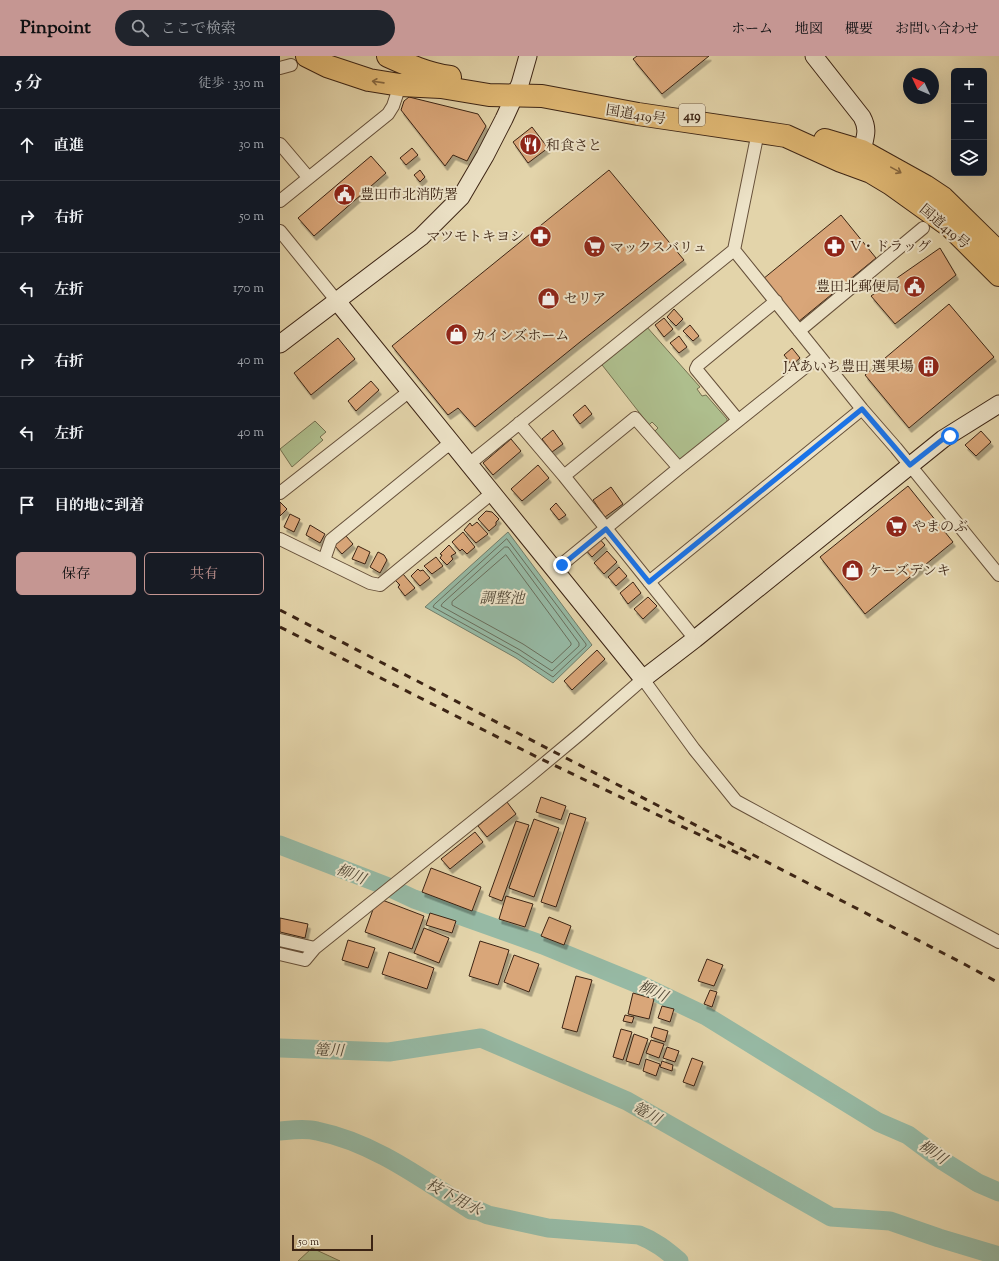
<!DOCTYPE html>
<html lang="ja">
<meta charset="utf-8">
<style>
:root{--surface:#171b24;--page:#20242c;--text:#f1f3f6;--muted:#9ea1a6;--line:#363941;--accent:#c59692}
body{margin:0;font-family:"Sorts Mill Goudy","Noto Serif JP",serif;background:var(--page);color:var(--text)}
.controls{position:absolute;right:12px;top:12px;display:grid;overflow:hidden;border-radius:6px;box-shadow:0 4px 16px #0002}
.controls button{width:36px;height:36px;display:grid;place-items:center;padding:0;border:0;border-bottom:1px solid var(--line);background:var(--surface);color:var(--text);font:20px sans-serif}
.compass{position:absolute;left:623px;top:12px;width:36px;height:36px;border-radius:50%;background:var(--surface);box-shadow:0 4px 16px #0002;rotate:314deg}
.scale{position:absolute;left:12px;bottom:10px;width:81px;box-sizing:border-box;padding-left:4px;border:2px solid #3c2414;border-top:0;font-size:11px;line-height:14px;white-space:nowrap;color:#3c2414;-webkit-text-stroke:3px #ede3c8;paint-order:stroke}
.stop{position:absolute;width:12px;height:12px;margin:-9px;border:3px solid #1a73e8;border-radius:50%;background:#fff}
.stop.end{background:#1a73e8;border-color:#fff;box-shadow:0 1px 4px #0008}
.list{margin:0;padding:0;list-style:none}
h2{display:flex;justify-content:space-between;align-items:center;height:52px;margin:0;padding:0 16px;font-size:17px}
h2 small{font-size:13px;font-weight:400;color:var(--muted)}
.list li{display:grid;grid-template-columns:26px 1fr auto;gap:12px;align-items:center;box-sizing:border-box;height:72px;padding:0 16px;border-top:1px solid var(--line)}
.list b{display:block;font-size:15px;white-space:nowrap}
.list em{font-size:13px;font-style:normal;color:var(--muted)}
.actions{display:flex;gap:8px;padding:12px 16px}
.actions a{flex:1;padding:9px 0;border:1px solid var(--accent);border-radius:6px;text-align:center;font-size:14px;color:var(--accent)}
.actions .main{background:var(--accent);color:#111}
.icon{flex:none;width:22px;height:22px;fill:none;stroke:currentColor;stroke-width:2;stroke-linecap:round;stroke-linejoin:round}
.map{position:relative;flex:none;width:719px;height:1205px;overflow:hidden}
header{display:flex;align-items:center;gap:24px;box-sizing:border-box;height:56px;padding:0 20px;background:var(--accent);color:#111}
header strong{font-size:19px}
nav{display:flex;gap:22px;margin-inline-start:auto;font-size:14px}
.search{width:280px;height:36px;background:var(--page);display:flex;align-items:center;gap:10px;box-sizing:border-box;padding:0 14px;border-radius:22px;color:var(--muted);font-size:15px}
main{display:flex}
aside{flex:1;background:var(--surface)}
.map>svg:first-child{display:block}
.green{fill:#aebe8d;stroke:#757150}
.water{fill:#96b9a4;stroke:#727d6a}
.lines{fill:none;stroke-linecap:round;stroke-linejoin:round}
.shore{stroke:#696e5c;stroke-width:1}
.river{stroke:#96b9a4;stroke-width:19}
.building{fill:#d9a679;stroke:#3c2414;filter:url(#shadow)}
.street-casing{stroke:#66503a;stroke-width:14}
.secondary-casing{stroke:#3c2414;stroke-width:19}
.highway-casing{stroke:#3c2414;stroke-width:24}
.street{stroke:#ede3c8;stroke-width:12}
.secondary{stroke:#ede3c8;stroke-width:17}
.highway{stroke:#e2ba75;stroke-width:22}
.rail{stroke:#3c2414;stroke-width:3;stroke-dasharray:7 7;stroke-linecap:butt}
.oneway{stroke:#876840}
.route{stroke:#1a73e8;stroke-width:5}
.labels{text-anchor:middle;stroke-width:4;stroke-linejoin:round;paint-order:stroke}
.shield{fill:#ede3c8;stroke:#715d4a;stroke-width:1}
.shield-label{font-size:13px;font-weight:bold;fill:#3c2414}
.street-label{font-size:14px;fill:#3c2414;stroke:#ede3c8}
.poi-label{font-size:14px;fill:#3c2414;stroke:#ede3c8;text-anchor:start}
.water-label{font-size:15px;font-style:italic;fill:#524938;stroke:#ede3c8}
</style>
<header>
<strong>Pinpoint</strong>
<div class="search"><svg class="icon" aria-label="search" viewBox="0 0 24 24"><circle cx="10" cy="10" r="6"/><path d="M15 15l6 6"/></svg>ここで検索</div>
<nav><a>ホーム</a><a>地図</a><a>概要</a><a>お問い合わせ</a></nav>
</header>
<main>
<aside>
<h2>5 分<small>徒歩 · 330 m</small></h2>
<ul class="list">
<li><svg class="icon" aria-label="ahead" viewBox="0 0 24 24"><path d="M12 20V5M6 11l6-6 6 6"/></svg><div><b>直進</b></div><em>30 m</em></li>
<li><svg class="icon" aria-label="right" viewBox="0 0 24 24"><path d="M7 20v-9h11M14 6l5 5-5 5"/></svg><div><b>右折</b></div><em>50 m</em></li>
<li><svg class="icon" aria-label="left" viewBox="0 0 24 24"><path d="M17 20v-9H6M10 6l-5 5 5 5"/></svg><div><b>左折</b></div><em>170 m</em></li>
<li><svg class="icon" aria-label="right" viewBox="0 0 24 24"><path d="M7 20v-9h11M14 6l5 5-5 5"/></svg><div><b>右折</b></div><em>40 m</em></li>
<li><svg class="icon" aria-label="left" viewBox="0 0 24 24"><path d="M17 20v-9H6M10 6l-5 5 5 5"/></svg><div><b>左折</b></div><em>40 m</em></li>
<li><svg class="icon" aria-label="arrive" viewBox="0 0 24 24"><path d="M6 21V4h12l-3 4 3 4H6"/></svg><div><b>目的地に到着</b></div></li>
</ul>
<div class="actions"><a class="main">保存</a><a>共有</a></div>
</aside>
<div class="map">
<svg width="719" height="1205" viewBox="0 0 719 1205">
<defs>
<filter id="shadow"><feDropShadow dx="2.5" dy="4.5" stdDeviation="0" flood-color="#0004"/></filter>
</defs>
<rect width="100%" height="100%" fill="#e3d4aa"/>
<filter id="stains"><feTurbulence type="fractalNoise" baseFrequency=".005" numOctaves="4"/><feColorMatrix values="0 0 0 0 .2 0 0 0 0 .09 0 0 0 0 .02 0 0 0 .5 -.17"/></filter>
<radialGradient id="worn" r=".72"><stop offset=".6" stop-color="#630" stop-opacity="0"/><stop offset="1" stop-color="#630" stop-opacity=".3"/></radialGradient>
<path class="green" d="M366,270L420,331L417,333L422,340L426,339L447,363V366L403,404L396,403L374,376L378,372L372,366L369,369L319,305Z
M35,365L46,376L40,381L43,384L12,411L0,393Z
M32,1192L60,1205H18Z"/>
<path class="water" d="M228,476L312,589L273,627L236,602L145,551Z"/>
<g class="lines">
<path class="shore" d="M227,483L306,588V590L273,621L238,598L153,551L154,549Z
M225,491H228L299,587V590L272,615L240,594L161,550L162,548Z
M226,499L291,587V589L272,607L243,588L172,549V546Z"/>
<path class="river" d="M0,789L106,830L134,843L263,889L363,930L426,960L598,1066L628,1079L663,1105L698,1127L719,1136
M0,992L109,996L201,982L347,1045L551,1161L610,1165L659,1182L719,1200
M0,1075C12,1074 25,1072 37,1075C95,1087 142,1123 191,1154L199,1155L208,1159L268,1172L359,1179C375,1185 386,1194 399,1205"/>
</g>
<path class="building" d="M357,0H429L382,38L353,3Z
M129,41L198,58L206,70L187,105L173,99L165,110L121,54L124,45Z
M252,71L268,92L248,107L233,86Z
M132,92L138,99L126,109L120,102Z
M91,100L106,117L34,180L18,162Z
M140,114L145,121L140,126L134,119Z
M329,114L404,204L300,286L195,371L178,352L168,359L112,290Z
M561,159L596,202L518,266L483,223Z
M660,192L676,219L615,268L591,240Z
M669,248L714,301L629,372L585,319Z
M394,253L403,263L396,270L387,261Z
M384,262L393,273L384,281L375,269Z
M410,269L419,280L413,285L403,275Z
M399,280L407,291L399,297L390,287Z
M58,282L75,303L31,339L14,317Z
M512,292L520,302L512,309L504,299Z
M91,325L99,334L76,355L68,345Z
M305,349L312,358L300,368L293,359Z
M273,374L283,388L272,396L262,383Z
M701,375L711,386L696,400L685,389Z
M231,383L241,395L213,419L203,407Z
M258,409L269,422L242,445L231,433Z
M628,430L673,486L585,558L540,501Z
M331,431L343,448L325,461L313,444Z
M0,446L7,453L0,460Z
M276,447L286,459L279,464L270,453Z
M206,455L212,456L219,463L216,466V469L209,475L198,463Z
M10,458L20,463L14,476L4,471Z
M197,466L208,478L196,487L184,474L190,467L192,470Z
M30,469L45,478L40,487L26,479Z
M183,476L195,491L187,498L182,493L180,495L172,486Z
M66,480L73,488L62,498L54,489Z
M317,480L325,489L312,501L304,492Z
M169,489L176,497L171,500L173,503L167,509L160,502L162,499L160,498Z
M78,490L90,496L85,508L72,503Z
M327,495L337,506L324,518L314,507Z
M98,496L104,499L107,504L100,517L90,511Z
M156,501L163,510L152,518L144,510Z
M339,511L347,520L336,530L328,521Z
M138,513L140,515L143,514L150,522L140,530L131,520Z
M123,518L135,532L125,540L118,531L120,529L115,524Z
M353,526L361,537L348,548L340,537Z
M368,541L377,550L363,563L354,553Z
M317,594L325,603L292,634L284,625Z
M261,741L286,750L281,764L256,756Z
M227,746L236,758L207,781L198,770Z
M290,757L306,762L276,851L261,846Z
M254,763L279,772L254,841L229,832Z
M236,765L249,769L222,845L209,840Z
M195,776L203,786L170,813L161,803Z
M151,812L201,831L192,855L142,836Z
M226,840L253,848L245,871L219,863Z
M97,842L144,860L132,893L85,876Z
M150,857L176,865L172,877L146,869Z
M269,861L291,870L284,889L261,880Z
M0,862L28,868L25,882L0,876Z
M144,872L169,882L159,907L134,897Z
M68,884L95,892L88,912L62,904Z
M200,885L229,894L218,929L189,920Z
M109,896L154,912L147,933L102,918Z
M234,899L259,908L249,936L224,926Z
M427,903L443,909L434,930L418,925Z
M296,920L312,924L297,976L282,972Z
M430,934L437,936L432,951L424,948Z
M353,937L374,943L369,963L348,958Z
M382,950L394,953L390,966L378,962Z
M345,959L354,961L352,967L343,965Z
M374,971L388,975L385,986L371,981Z
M341,973L352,976L343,1004L333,1001Z
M354,978L368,983L359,1009L346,1005Z
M371,984L384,988L379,1002L366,997Z
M387,991L399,995L395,1006L383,1002Z
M412,1002L423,1006L414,1030L403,1026Z
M366,1003L380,1008L376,1020L363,1015Z
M382,1005L393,1009L392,1015L380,1011Z"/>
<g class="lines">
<defs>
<path id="street" d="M0,12L11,9
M0,88L28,121
M0,145L108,58L113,50L120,29
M0,175L56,244
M454,194L582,353L616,392L719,519
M519,275L643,172
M458,364L416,313L418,309L496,245
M239,367L284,420L415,583
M189,408L454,194L478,76
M284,420L355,362L399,412
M0,437L131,334
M0,483L90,527L100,529L206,442L214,438
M44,504L51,484L164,392L173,388
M275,514L399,412L539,300
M369,526L582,353
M0,884L35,892
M0,898L25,904L35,892L247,722L301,677L363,623L414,693L456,745L561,802L719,886"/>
<path id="secondary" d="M534,0L582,61C589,74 585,81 582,95
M56,244L363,623L415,583L663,383L719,348
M0,288L141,181L181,141L205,100L224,63L240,28L248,0"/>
<path id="highway" d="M27,0L47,10L89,24L120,29L161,31L209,39L262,40L358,58L506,80L561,105L591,116L611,128L671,171L719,219
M108,0C128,9 148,18 170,21
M545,84L582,95L645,130L663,142L719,197"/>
</defs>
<use href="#street" class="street-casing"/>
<use href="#secondary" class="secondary-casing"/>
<use href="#highway" class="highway-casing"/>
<use href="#street" class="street"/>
<use href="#secondary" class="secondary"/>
<use href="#highway" class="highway"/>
<path class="rail" d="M0,554L686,909L719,927
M0,571L257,701L472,804"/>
</g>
<defs><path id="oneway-shaft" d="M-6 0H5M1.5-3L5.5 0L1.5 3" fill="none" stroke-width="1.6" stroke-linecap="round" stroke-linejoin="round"/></defs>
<g class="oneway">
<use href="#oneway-shaft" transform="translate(98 26) rotate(-172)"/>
<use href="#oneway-shaft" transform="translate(616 114) rotate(29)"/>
</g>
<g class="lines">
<path class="route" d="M282,509L326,473L369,526L582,353L630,409L663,383L670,380"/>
</g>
<defs>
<symbol id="restaurant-disc" viewBox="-11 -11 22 22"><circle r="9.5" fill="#8f2418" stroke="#ede3c8"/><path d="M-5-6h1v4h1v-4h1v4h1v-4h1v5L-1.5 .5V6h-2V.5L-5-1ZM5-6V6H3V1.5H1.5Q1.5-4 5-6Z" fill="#fff"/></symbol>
<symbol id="civic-disc" viewBox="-11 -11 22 22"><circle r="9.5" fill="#8f2418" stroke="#ede3c8"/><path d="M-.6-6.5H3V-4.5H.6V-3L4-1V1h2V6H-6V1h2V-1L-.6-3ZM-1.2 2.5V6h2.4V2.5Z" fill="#fff"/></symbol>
<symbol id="pharmacy-disc" viewBox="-11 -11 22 22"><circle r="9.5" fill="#8f2418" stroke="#ede3c8"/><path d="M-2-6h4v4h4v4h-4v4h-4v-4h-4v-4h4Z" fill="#fff"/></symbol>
<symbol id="supermarket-disc" viewBox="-11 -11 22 22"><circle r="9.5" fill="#8f2418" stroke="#ede3c8"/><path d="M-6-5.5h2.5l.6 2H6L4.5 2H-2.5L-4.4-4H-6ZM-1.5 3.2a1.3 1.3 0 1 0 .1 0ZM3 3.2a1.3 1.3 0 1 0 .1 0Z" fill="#fff"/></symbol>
<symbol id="shop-disc" viewBox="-11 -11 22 22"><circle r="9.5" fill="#8f2418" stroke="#ede3c8"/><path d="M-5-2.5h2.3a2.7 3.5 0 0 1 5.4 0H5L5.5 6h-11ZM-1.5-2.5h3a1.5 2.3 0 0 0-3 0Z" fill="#fff"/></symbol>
<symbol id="building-disc" viewBox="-11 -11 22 22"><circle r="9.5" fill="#8f2418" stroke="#ede3c8"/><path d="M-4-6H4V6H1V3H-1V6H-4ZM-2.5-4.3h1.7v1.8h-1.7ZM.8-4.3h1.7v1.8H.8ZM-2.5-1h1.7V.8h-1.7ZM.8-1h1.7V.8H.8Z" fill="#fff"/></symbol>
</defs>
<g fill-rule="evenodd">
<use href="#restaurant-disc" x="238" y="76" width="25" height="25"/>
<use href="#civic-disc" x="52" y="126" width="25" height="25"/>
<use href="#pharmacy-disc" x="248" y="168" width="25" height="25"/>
<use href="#pharmacy-disc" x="542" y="178" width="25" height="25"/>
<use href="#supermarket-disc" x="302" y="178" width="25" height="25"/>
<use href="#civic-disc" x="622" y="218" width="25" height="25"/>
<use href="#shop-disc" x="256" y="230" width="25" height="25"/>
<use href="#shop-disc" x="164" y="266" width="25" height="25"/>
<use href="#building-disc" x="636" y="298" width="25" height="25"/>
<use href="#supermarket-disc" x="604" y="458" width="25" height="25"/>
<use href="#shop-disc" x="560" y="502" width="25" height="25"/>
</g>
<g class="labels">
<rect class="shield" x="399" y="48" width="26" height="22" rx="3"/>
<g class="shield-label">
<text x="412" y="64">419</text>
</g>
<g class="street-label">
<text transform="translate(356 58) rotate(9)" y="5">国道419号</text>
<text transform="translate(665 170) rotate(40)" y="5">国道419号</text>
</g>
<g class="poi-label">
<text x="266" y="94">和食さと</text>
<text x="80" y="143">豊田市北消防署</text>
<text x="244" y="185" text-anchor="end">マツモトキヨシ</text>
<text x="570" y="195">V・ドラッグ</text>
<text x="330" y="196">マックスバリュ</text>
<text x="620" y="235" text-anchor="end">豊田北郵便局</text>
<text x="284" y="247">セリア</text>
<text x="192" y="284">カインズホーム</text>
<text x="634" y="315" text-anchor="end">JAあいち豊田 選果場</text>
<text x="632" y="475">やまのぶ</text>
<text x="588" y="519">ケーズデンキ</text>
</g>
<g class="water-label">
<text x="222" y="547">調整池</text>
<text transform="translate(71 818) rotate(22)" y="5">柳川</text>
<text transform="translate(373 935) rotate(25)" y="5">柳川</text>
<text transform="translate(49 994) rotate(2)" y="5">篭川</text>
<text transform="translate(367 1057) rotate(29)" y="5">篭川</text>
<text transform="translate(653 1096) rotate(34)" y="5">柳川</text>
<text transform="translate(174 1141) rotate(28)" y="5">枝下用水</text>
</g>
</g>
<rect width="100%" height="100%" filter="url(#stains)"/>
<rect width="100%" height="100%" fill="url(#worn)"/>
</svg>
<div class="controls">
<button>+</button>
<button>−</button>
<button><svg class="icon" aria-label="layers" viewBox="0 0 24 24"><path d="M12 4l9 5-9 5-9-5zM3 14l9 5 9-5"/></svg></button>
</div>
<svg class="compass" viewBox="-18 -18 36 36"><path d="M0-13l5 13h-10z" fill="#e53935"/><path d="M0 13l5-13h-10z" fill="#9ea1a6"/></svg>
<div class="scale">50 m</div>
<div class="stop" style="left:670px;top:380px"></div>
<div class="stop end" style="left:282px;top:509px"></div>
</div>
</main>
